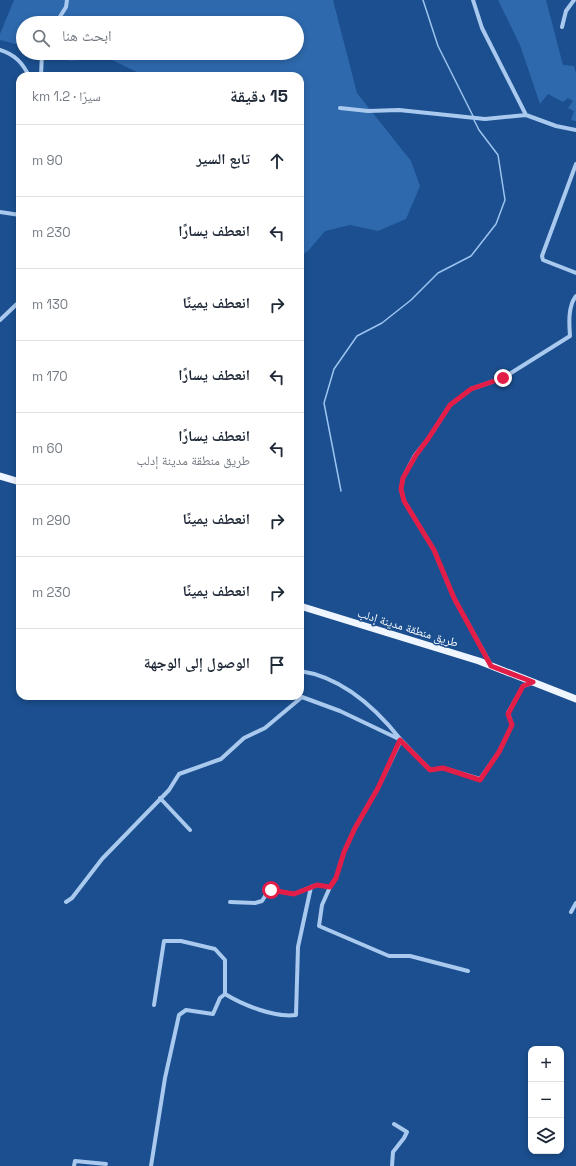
<!DOCTYPE html>
<html lang="ar">
<meta charset="utf-8">
<style>
:root{--surface:#fff;--page:#f6f6f7;--text:#1f2937;--muted:#747a83;--line:#e0e1e3}
body{margin:0;font-family:"Space Grotesk","Noto Naskh Arabic",sans-serif;background:var(--page);color:var(--text);direction:rtl}
.controls{position:absolute;right:12px;bottom:12px;display:grid;overflow:hidden;border-radius:8px;box-shadow:0 2px 6px #0003}
.controls button{width:36px;height:36px;display:grid;place-items:center;padding:0;border:0;border-bottom:1px solid var(--line);background:var(--surface);color:var(--text);font:20px sans-serif}
.stop{position:absolute;width:12px;height:12px;margin:-9px;border:3px solid #e11d48;border-radius:50%;background:#fff}
.stop.end{background:#e11d48;border-color:#fff;box-shadow:0 1px 4px #0008}
.list{margin:0;padding:0;list-style:none}
h2{display:flex;justify-content:space-between;align-items:center;height:52px;margin:0;padding:0 16px;font-size:17px}
h2 small{font-size:13px;font-weight:400;color:var(--muted)}
.list li{display:grid;grid-template-columns:26px 1fr auto;gap:12px;align-items:center;box-sizing:border-box;height:72px;padding:0 16px;border-top:1px solid var(--line)}
.list b{display:block;font-size:15px;white-space:nowrap}
.list p{margin:0;font-size:13px;white-space:nowrap;color:var(--muted)}
.list em{font-size:13px;font-style:normal;color:var(--muted)}
.icon{flex:none;width:22px;height:22px;fill:none;stroke:currentColor;stroke-width:2;stroke-linecap:round;stroke-linejoin:round}
.map{position:relative;flex:none;width:576px;height:1166px;overflow:hidden;direction:ltr}
.search{position:absolute;background:var(--surface);box-shadow:0 2px 6px #0003;left:16px;top:16px;width:288px;height:44px;display:flex;align-items:center;gap:10px;box-sizing:border-box;padding:0 14px;border-radius:22px;color:var(--muted);font-size:15px}
.panel{position:absolute;background:var(--surface);box-shadow:0 2px 6px #0003;left:16px;top:72px;width:288px;height:628px;border-radius:12px;direction:rtl}
.map>svg:first-child{display:block}
.green{fill:#2e69ad}
.lines{fill:none;stroke-linecap:round;stroke-linejoin:round}
.stream{stroke:#9cc4f0;stroke-width:1.5}
.street{stroke:#a9c9ee;stroke-width:4}
.primary{stroke:#f0f6ff;stroke-width:7}
.route{stroke:#e11d48;stroke-width:5}
.labels{text-anchor:middle;stroke-width:3;stroke-linejoin:round;paint-order:stroke}
.street-label{font-size:12px;fill:#fff;stroke:#1b4f8f}
</style>
<div class="map">
<svg width="576" height="1166" viewBox="0 0 576 1166">
<rect width="100%" height="100%" fill="#1b4f8f"/>
<path class="green" d="M14,0H333L357,93L411,161L420,186L406,219L378,231L350,225L325,231L308,251L300,257V76H145L104,56L71,61L43,53H297V23H23V46L0,40V34Z
M498,0H546L563,65L574,66L576,73V121L571,120L574,111L568,108L573,101L568,98L563,102L548,94L540,104L520,45Z"/>
<g class="lines">
<path class="stream" d="M423,0L438,46L473,116
M341,491L324,403L334,369L357,336L382,323L411,300L438,273L471,256L496,224L505,200L498,155L479,130L474,120"/>
<path class="street" d="M473,0L482,28L526,115L556,126L576,130
M56,23L66,7L67,0
M562,27L566,11L574,0
M0,50C15,55 22,62 29,76
M41,76L42,53
M340,108L368,111L399,110L485,119L526,115
M576,164L542,256L543,260L576,273
M0,212L20,215
M0,320L20,301
M491,665L454,598L434,550L404,501L401,489L403,478L415,455L428,439L450,405L471,389L503,378L570,336C569,323 568,306 576,296
M160,798L190,830
M330,887L322,905L319,926L389,956H410L468,971
M66,902L72,898L102,859L169,790L179,774L221,759L244,738L265,728L302,697L340,711L401,740L430,770L443,768L480,779L499,752L512,725L508,713L523,686L532,683
M230,902L255,903L262,901L267,893L271,890L294,894L311,887
M571,912L576,903
M154,1005L164,941H181L215,949L225,960V994C243,1005 275,1018 296,1015L298,947L311,887L317,885L330,887L336,878L344,852L355,828L378,788L401,740C375,707 342,677 300,671
M74,1166L75,1161L106,1164
M151,1166L165,1078L179,1015L186,1010L213,1014L220,998L225,994
M392,1166L393,1152L404,1138L407,1132L394,1124"/>
<path class="primary" d="M0,476L20,482
M300,606L479,661L576,699"/>
</g>
<g class="lines">
<path class="route" d="M271,890L294,894L317,885L330,887L336,878L344,852L355,828L378,788L400,740L430,770L443,768L480,780L499,752L512,725L508,714L523,686L533,682L491,666L454,598L434,550L404,501L401,489L403,478L416,455L428,439L450,405L471,389L503,378"/>
</g>
<g class="labels">
<g class="street-label">
<text transform="translate(408 628) rotate(17)" y="4">طريق منطقة مدينة إدلب</text>
</g>
</g>
</svg>
<div class="controls">
<button>+</button>
<button>−</button>
<button><svg class="icon" aria-label="layers" viewBox="0 0 24 24"><path d="M12 4l9 5-9 5-9-5zM3 14l9 5 9-5"/></svg></button>
</div>
<div class="stop" style="left:271px;top:890px"></div>
<div class="stop end" style="left:503px;top:378px"></div>
<div class="search"><svg class="icon" aria-label="search" viewBox="0 0 24 24"><circle cx="10" cy="10" r="6"/><path d="M15 15l6 6"/></svg>ابحث هنا</div>
<section class="panel">
<h2>15 دقيقة<small>سيرًا · 1.2 km</small></h2>
<ul class="list">
<li><svg class="icon" aria-label="ahead" viewBox="0 0 24 24"><path d="M12 20V5M6 11l6-6 6 6"/></svg><div><b>تابع السير</b></div><em>90 m</em></li>
<li><svg class="icon" aria-label="left" viewBox="0 0 24 24"><path d="M17 20v-9H6M10 6l-5 5 5 5"/></svg><div><b>انعطف يسارًا</b></div><em>230 m</em></li>
<li><svg class="icon" aria-label="right" viewBox="0 0 24 24"><path d="M7 20v-9h11M14 6l5 5-5 5"/></svg><div><b>انعطف يمينًا</b></div><em>130 m</em></li>
<li><svg class="icon" aria-label="left" viewBox="0 0 24 24"><path d="M17 20v-9H6M10 6l-5 5 5 5"/></svg><div><b>انعطف يسارًا</b></div><em>170 m</em></li>
<li><svg class="icon" aria-label="left" viewBox="0 0 24 24"><path d="M17 20v-9H6M10 6l-5 5 5 5"/></svg><div><b>انعطف يسارًا</b><p>طريق منطقة مدينة إدلب</p></div><em>60 m</em></li>
<li><svg class="icon" aria-label="right" viewBox="0 0 24 24"><path d="M7 20v-9h11M14 6l5 5-5 5"/></svg><div><b>انعطف يمينًا</b></div><em>290 m</em></li>
<li><svg class="icon" aria-label="right" viewBox="0 0 24 24"><path d="M7 20v-9h11M14 6l5 5-5 5"/></svg><div><b>انعطف يمينًا</b></div><em>230 m</em></li>
<li><svg class="icon" aria-label="arrive" viewBox="0 0 24 24"><path d="M6 21V4h12l-3 4 3 4H6"/></svg><div><b>الوصول إلى الوجهة</b></div></li>
</ul>
</section>
</div>
